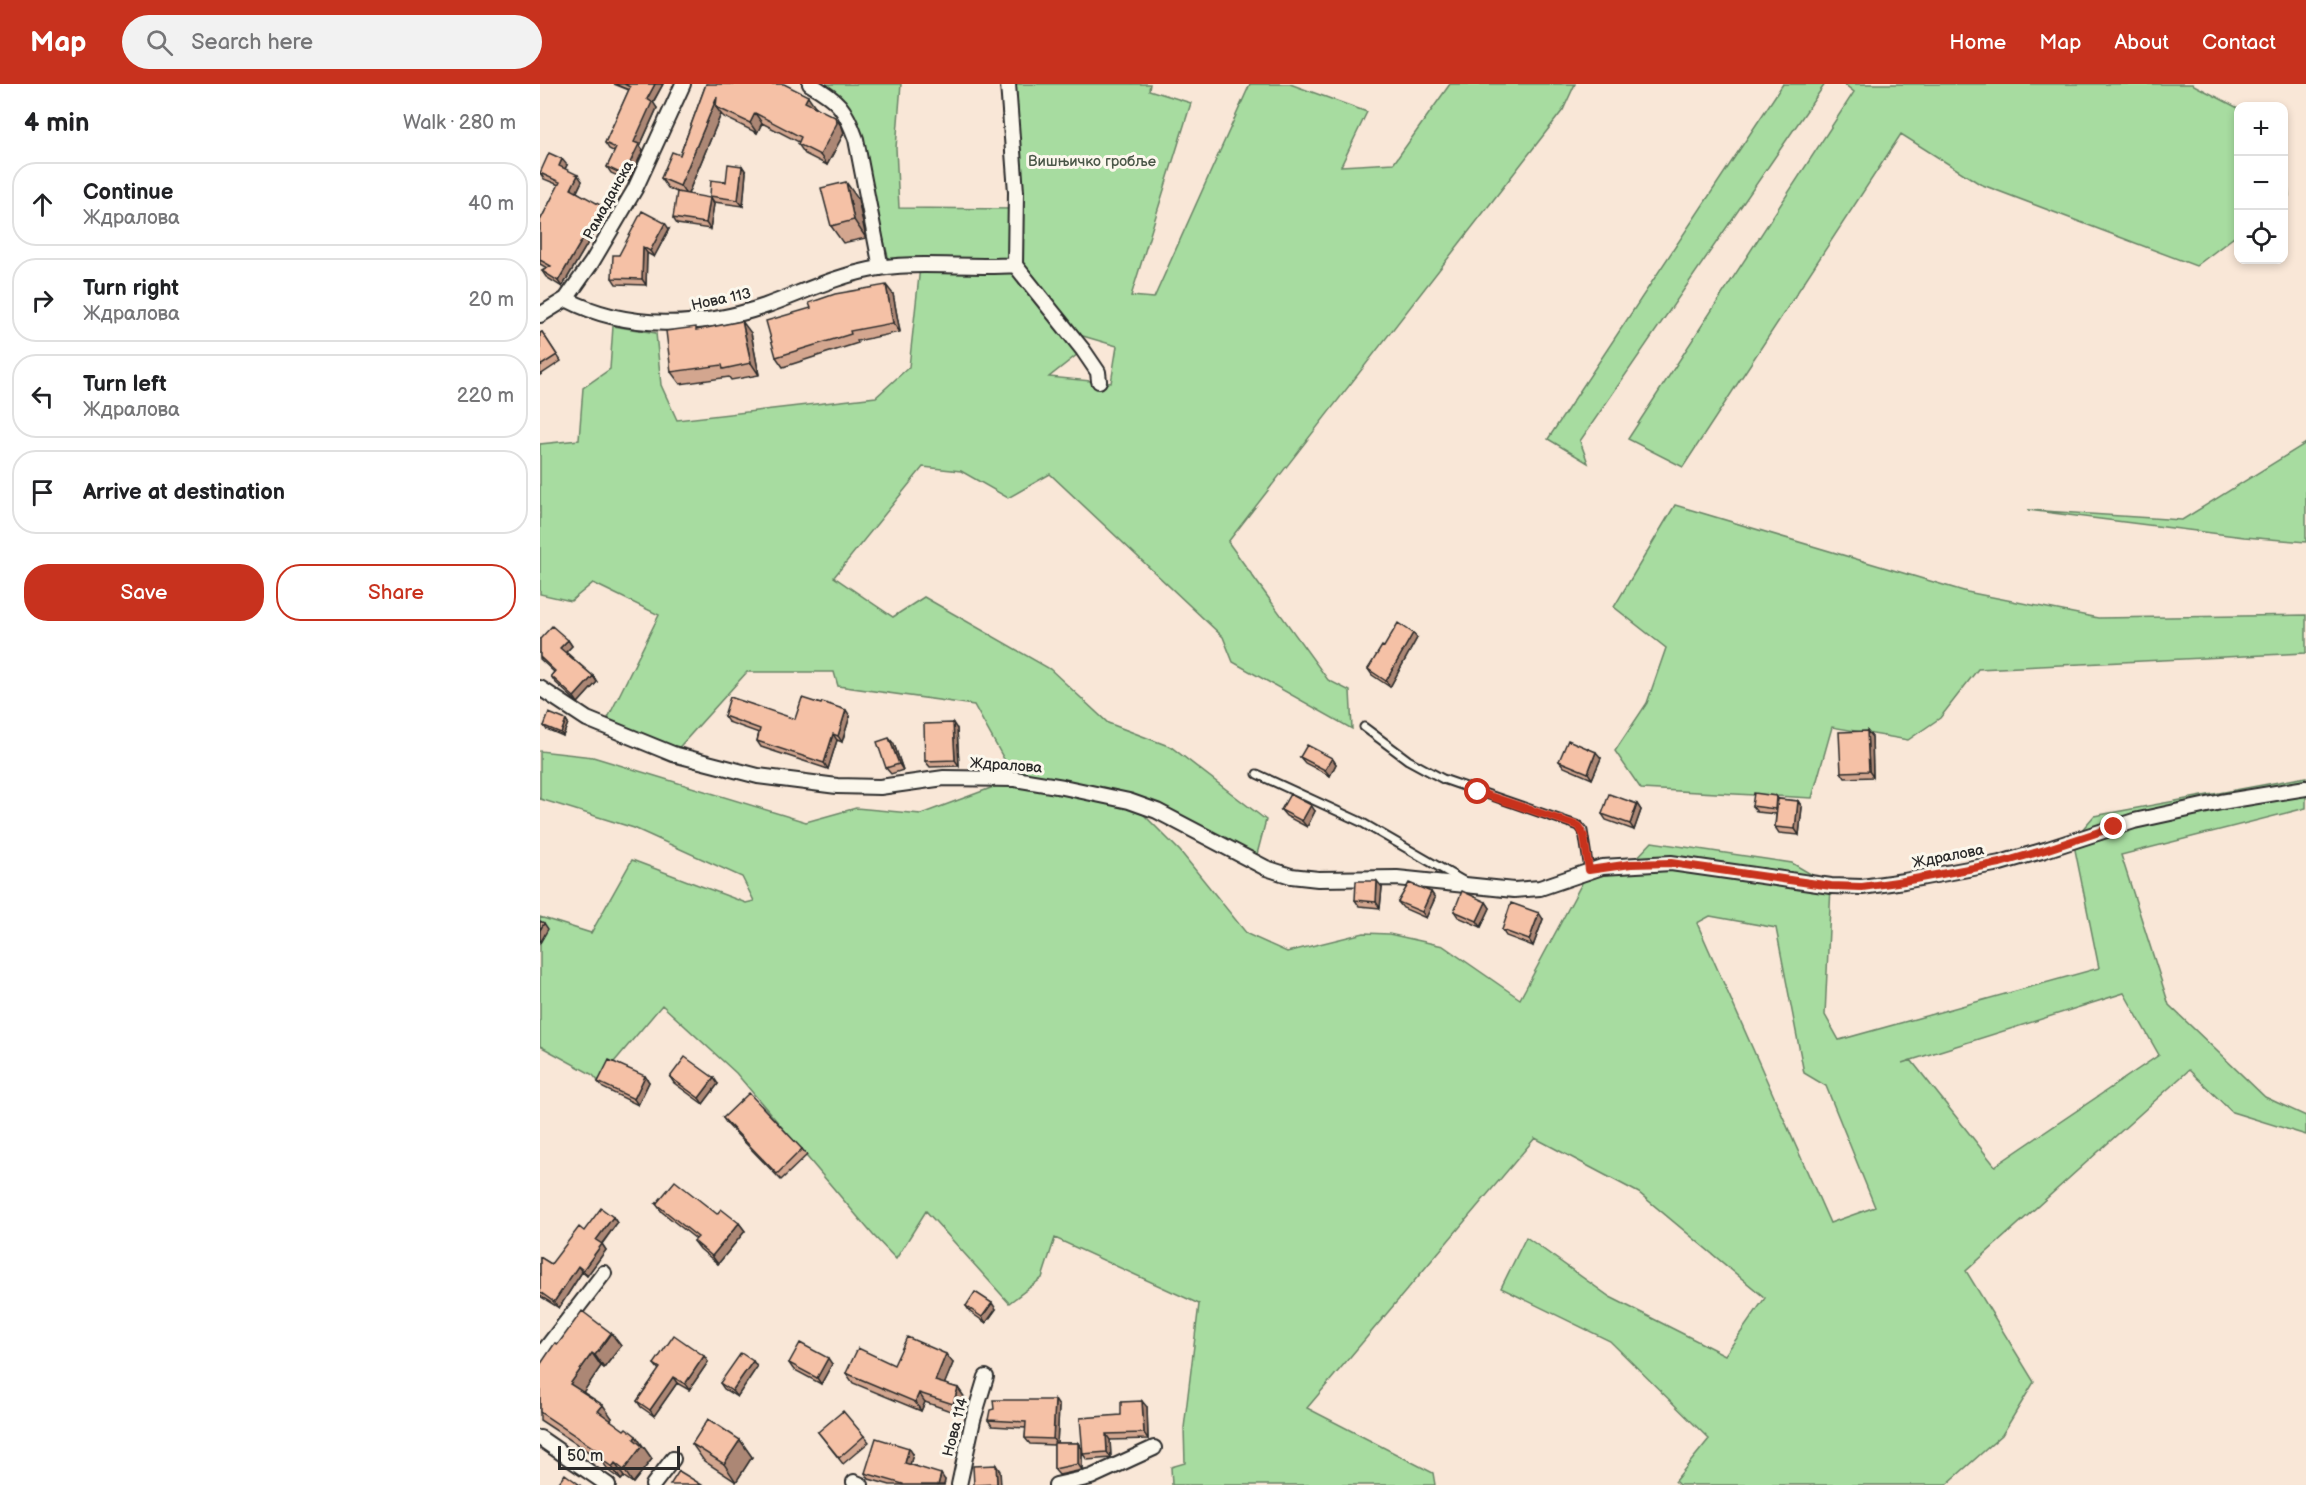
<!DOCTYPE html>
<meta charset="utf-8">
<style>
:root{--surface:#fff;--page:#f2f2f2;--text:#202124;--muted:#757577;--line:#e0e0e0;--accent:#c8321e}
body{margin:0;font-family:"Balsamiq Sans",sans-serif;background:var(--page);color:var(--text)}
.controls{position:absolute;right:18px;top:18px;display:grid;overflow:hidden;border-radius:12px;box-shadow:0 3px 9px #0003}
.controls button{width:54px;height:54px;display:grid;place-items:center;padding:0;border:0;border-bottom:2px solid var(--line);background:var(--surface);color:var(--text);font:30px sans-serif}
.scale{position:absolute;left:18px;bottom:15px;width:122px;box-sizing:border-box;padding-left:6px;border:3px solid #2b2b2b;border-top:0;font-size:16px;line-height:21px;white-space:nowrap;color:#2b2b2b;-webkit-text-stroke:4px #fbf7ec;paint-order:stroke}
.stop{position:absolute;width:18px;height:18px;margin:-14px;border:4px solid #c8321e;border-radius:50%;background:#fff}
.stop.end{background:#c8321e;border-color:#fff;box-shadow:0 2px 6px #0008}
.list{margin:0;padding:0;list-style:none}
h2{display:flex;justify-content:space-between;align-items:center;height:78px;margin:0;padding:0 24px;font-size:26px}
h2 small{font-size:20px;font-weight:400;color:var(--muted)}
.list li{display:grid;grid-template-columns:39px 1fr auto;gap:18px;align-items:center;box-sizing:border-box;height:84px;margin:0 12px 12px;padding:0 12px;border:2px solid var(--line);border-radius:24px}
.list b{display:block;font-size:22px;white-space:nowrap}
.list p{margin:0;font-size:20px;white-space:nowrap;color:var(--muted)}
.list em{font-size:20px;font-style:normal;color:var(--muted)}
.actions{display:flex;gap:12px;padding:18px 24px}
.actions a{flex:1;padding:14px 0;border:2px solid var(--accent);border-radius:24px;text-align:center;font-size:21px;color:var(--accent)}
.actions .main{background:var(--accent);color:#fff}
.icon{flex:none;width:33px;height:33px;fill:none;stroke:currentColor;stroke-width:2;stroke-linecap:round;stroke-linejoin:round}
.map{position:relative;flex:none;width:1766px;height:1401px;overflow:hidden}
header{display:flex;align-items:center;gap:36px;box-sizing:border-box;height:84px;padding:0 30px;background:var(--accent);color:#fff}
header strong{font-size:28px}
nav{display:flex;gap:33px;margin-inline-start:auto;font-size:21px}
.search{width:420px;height:54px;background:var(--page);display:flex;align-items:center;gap:15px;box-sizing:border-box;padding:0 21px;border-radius:33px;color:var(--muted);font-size:22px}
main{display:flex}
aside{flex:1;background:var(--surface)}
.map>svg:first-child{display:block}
.green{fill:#a7dca0;stroke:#698466;stroke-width:1.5;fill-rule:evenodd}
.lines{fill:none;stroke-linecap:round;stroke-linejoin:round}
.lane-casing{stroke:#2b2b2b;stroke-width:11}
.street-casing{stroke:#2b2b2b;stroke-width:18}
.lane{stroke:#fbf7ec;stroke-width:7}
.street{stroke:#fbf7ec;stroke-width:14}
.wall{fill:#d3a68f;stroke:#2b2b2b;stroke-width:1.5}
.shaded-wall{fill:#ac8774;stroke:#2b2b2b;stroke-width:1.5}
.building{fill:#f5c1a6;stroke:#2b2b2b;stroke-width:1.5}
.route{stroke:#c8321e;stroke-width:8}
.labels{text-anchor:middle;stroke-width:6;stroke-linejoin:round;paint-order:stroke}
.park-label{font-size:15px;fill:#4a5748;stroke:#fbf7ec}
.street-label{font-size:15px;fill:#2b2b2b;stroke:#fbf7ec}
</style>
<header>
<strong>Map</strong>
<div class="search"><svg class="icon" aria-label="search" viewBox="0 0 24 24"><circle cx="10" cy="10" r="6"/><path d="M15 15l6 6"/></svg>Search here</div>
<nav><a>Home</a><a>Map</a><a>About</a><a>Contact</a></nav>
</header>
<main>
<aside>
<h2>4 min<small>Walk · 280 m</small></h2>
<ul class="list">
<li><svg class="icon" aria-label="ahead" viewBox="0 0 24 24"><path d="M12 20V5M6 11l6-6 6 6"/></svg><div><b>Continue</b><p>Ждралова</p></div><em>40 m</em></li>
<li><svg class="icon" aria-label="right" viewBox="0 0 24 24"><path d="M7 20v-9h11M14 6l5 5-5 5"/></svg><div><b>Turn right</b><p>Ждралова</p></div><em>20 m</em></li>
<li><svg class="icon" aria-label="left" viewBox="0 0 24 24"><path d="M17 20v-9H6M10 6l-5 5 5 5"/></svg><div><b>Turn left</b><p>Ждралова</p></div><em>220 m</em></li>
<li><svg class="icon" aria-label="arrive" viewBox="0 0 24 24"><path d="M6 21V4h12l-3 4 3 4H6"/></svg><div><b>Arrive at destination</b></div></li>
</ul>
<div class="actions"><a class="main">Save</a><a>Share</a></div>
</aside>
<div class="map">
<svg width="1766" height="1401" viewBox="0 0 1766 1401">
<rect width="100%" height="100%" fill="#f9e7d7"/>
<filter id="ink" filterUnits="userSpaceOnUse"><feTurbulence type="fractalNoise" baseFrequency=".0167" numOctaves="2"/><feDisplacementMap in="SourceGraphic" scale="12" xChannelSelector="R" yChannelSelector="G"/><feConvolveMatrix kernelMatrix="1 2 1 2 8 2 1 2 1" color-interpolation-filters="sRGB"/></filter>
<g filter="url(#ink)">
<path class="green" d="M286,0H361L356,64L359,124L476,125L472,0H610L609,6L651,19L591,212L614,214L710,0H750L827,28L801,82L854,79L910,0H1035L1023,26L688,458L788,596L810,607L812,645L693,578L683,553L510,390L468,414L421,387L383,383L294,493L353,533L384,513L510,585L568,639L631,663L726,736L715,778L591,718L640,767L707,850L747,868L824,849L849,850L903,862L980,915L1049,786L1091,780L1112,758L1252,779L1291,802L1285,931L1299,956L1559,884L1533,756L1554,732L1766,693V724L1581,771L1629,921L1725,1013L1766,1032V1051L1692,1028L1649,986L1426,1187L1494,1298L1462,1351L1406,1401H1139L1135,1397L1169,1355L1070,1257L961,1204L986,1153L1070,1213L1185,1271L1225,1214L1099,1109L995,1054L767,1324L893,1389L895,1401H632L631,1383L645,1379L644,1344L659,1220L515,1154L502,1194L469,1219L386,1127L356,1175L333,1151L196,989L122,921L58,997L53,991L0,962V833L51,849L92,776L206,819L214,817L202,793L94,744L0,715V667L53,673L266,738L316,724L381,730L475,695L434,621L298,602L294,588H207L133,670L64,642L119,531L53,499L31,517L0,510V360L39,356L43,304L70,285L73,242L116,249L121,301L137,336L336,313L369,283L380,183H351L316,55ZM536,250L577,262L571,299L509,293L543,266ZM1170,832L1236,844L1264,989L1286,1002L1335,1123L1290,1139L1157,839ZM1584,909L1619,971L1455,1082L1371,976L1362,979Z
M1243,0H1285L1040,357L1048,379L1008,355Z
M1304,0H1652L1698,24V150L1656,182L1440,100L1361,50L1143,383L1088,355L1314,8Z
M1744,62L1749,112L1744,116Z
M1766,359V458L1704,453L1488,426L1642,436Z
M1135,421L1427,508L1558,534L1766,531V569L1438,585L1400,634L1368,656L1292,643L1272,714L1101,705L1075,667L1107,619L1126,564L1074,523Z"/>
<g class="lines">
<defs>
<path id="lane" d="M824,643L868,676L903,695L1039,742L1043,747L1049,786
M717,690L821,738L925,798"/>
<path id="street" d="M270,0C298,16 305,24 316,55L341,184
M468,0L476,108L475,181L543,266L558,288L559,297
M26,215C87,247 161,244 225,222C259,210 294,193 329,186C375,176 427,185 475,181
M0,231L26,215L52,178L95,105L143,0
M0,604L47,635L133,670L218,692L297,702L340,703L404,694L475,695L523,703L589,717L617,727L726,784L751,792L778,795L857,794L974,806L1000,804L1062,783L1131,779L1291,802L1322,803L1364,797L1460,779L1505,766L1594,737L1681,718L1766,704
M0,1272L64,1189
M0,1354L68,1401
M314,1398L321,1401
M113,1401L133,1375
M419,1401L433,1336L446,1293
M516,1401L551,1393L614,1364"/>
</defs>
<use href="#lane" class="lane-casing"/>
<use href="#street" class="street-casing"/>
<use href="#lane" class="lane"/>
<use href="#street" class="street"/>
</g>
<path class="wall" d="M74,0H123L113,19L117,24L100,62L103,66L89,97L71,89L67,83L75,68L69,65L65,59L89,6Z
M166,0L275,22L302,43L304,49L287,81L265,70L258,60L259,58L222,39L217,49L184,33L181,30L148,110L174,120L170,145L137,140L133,134L139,109L128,104L121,94L140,71Z
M27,81L25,85L42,97L37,108L66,128L22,203L6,193L2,187L7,184L0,180V137L19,101L4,95L0,89Z
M202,82L206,88L203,122L174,118L170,112Z
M318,115L326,154L303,159L291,142Z
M129,145L114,173L107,169L106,201L76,200L72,194L79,171Z
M353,210L360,248L317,257L318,259L243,283L236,273Z
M158,246L211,249L219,291L191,296L189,293L140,300L131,288Z
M2,248L21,277L0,291V249Z
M877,554L850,603L832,591L828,585L844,563Z
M0,555L28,556L32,562L26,568L53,592L57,598L38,619L15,598L11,592L14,588L0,575Z
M184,632L255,635L310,632L302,658L297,656L288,685L221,663L217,657L219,649L188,638Z
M26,636L28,639L23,652L6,645L4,642Z
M417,645L419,682L390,683L385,677Z
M1327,647L1332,653L1333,693L1305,694L1301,688Z
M354,660L363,686L351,690L346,684Z
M760,673L792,674L796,680L790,692L765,679Z
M1061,674L1052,695L1024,683L1019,677Z
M1239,715L1258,717L1262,723L1259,751L1239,749L1235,743L1236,730L1217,728L1212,722Z
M1097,720L1101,726L1094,746L1066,736L1062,730Z
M741,726L775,727L767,743L746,732Z
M842,803L840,824L819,822L815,816Z
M891,808L895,814L886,834L863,824L858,818Z
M946,818L950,824L941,843L918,833L914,827Z
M1003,835L993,862L966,852L962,846Z
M105,992L109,998L98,1021L63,1004L58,998Z
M130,993L178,1000L163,1020L134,999Z
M183,1034L262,1065L267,1071L241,1096L187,1040Z
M116,1120L177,1130L199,1139L205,1147L178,1180L160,1165L154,1157L156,1155L122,1128Z
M73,1133L77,1139L62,1160L66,1166L47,1192L42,1188L19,1224L0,1212V1173L11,1180L44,1147Z
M426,1222L456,1225L446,1239L430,1228Z
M71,1249L81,1262L64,1284L61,1282L43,1308L72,1334L70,1336L105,1365L112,1375L93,1399L84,1393L81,1396L70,1388L61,1376L0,1336V1281L18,1260Z
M164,1272L168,1278L149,1306L137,1299L114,1332L101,1323L97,1317L119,1286L114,1280Z
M213,1277L217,1283L197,1313L184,1305L180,1299Z
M249,1279L292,1280L281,1300L253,1285Z
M413,1279L404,1300L418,1304L425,1314L419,1330L385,1318L381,1327L313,1299L306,1289L354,1281Z
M519,1322L517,1359H538L542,1365V1386L519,1391L514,1385V1361L490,1360L485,1354L486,1344L452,1342L448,1336Z
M607,1323L608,1355L570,1356L571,1374L547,1376L543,1370L581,1331Z
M278,1348L324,1352L329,1358L303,1380Z
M200,1356L212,1373L196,1398L164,1377L152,1360Z
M373,1370L370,1380L405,1396L404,1401H350L329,1395L325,1389Z"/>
<path class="shaded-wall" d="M115,0H123L113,18L117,24L100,62L103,66L89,97L84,91L107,15Z
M268,12L275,22L272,28L265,18Z
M177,13L176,23L181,30L147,112L140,102Z
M215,29L222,39L217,49L210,39Z
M295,33L302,43L304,49L287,81L280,71Z
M22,75L27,81L23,88L19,82Z
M202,82L206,88L203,122L198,116Z
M38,91L42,97L35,111L31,105Z
M306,98L318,115L326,154L314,136Z
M170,114L174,120L170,145L166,139Z
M62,122L66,128L22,203L18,197Z
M125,139L129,145L114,173L110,167Z
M103,163L107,169L106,201L102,195Z
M346,201L353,210L360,248L353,239Z
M202,237L211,249L219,291L211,279Z
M873,549L877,554L850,603L846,597Z
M28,556L32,562L24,570L20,564Z
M53,592L57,598L38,619L34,613Z
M306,626L310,632L302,658L298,652Z
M26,636L28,639L23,652L21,649Z
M413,639L417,645L419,682L415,676Z
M1327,647L1332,653L1333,693L1329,687Z
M293,650L297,656L288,685L284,679Z
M349,654L354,660L363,686L359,680Z
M1056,668L1061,674L1052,695L1048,689Z
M792,674L796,680L790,692L785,686Z
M1236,712L1241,718L1239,731L1235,725Z
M1258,717L1262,723L1259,751L1255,745Z
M1097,720L1101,726L1094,746L1090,740Z
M771,721L775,727L767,743L762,737Z
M837,797L842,803L840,824L836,818Z
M891,808L895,814L886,834L882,828Z
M946,818L950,824L941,843L937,837Z
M999,829L1003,835L993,862L989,856Z
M4,839L8,845L0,859V846Z
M105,992L109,998L98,1021L94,1015Z
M174,994L178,1000L163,1020L159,1014Z
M73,1133L77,1139L60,1162L56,1156Z
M199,1139L205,1147L178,1180L172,1172Z
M62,1160L66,1166L47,1192L43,1186Z
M38,1182L42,1188L19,1224L14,1218Z
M452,1219L456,1225L446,1239L442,1233Z
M71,1249L81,1262L64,1284L55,1271Z
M52,1269L61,1282L40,1313L30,1300Z
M406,1270L413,1279L402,1306L395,1297Z
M164,1272L168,1278L149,1306L145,1300Z
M288,1274L292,1280L281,1300L277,1294Z
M213,1277L217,1283L197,1313L192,1307Z
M133,1293L137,1299L114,1332L110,1326Z
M418,1304L425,1314L419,1330L413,1320Z
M379,1309L385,1318L381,1327L375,1318Z
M515,1316L519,1322L517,1361L513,1355Z
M602,1317L607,1323L608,1355L604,1349Z
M63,1321L72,1334L68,1341L58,1327Z
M566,1350L570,1356L571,1374L567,1368Z
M96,1352L112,1375L93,1399L84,1386L94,1355Z
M200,1356L212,1373L196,1398L184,1380Z
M538,1359L542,1365V1386L538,1380Z
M369,1364L373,1370L369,1385L365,1379Z
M75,1379L84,1393L81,1396L72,1383Z
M456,1381L460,1387L461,1401H458L457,1400Z
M401,1390L405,1396L404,1401H398Z"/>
<path class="building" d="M84,0H115L107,15L112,18L94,58L99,60L84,91L67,83L76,64L65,59L90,3Z
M166,0H244L268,12L265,18L295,33L297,39L280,71L258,60L261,53L215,29L210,39L176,23L177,13L140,102L121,94L132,68L140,71Z
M9,69L22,75L19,82L38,91L31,105L62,122L18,197L2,187L11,182L0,176V137L20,98L0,89Z
M188,80L202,82L198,116L170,112L171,96L186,98Z
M306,98L314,136L291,142L281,104Z
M137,108L170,114L166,139L133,134Z
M102,127L125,139L110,167L103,163L102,195L72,194L73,171H79Z
M346,201L353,239L310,247L311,250L236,273L226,237L271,224L269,219L295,210Z
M202,237L211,279L183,285L182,281L131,288L126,247L156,243V246Z
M2,248L17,271L0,282V249Z
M858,539L873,549L846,597L828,585L842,562L844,563Z
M12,542L28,556L20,564L53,592L34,613L11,592L15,587L0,573V555Z
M190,613L255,635L262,614L281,620L282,618L306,626L298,652L293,650L284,679L217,657L220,645L184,632Z
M9,629L26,636L21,649L4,642Z
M413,639L415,676L385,677L384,640Z
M1327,647L1329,687L1301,688L1299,648Z
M349,654L359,680L346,684L337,658Z
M1028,656L1056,668L1048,689L1019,677Z
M767,661L792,674L785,686L760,673Z
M1214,709L1236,712L1235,725L1212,722Z
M750,710L771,721L762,737L741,726Z
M1069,710L1097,720L1090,740L1062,730Z
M1238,715L1258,717L1255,745L1235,743Z
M816,797H837L836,818L815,816Z
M869,799L891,808L882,828L858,818Z
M922,807L946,818L937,837L914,827Z
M971,819L999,829L989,856L962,846Z
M0,837L4,839L0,846Z
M145,973L174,994L159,1014L130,993Z
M69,976L105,992L94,1015L58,998Z
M209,1009L262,1065L237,1090L183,1034Z
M135,1097L177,1130L181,1125L199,1139L172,1172L154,1157L158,1153L116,1120Z
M61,1124L73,1133L56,1156L62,1160L43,1186L38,1182L14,1218L0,1208V1173L11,1180L39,1143L44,1147Z
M435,1208L452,1219L442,1233L426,1222Z
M42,1227L71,1249L55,1271L52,1269L30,1300L63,1321L58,1327L84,1346L86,1344L96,1352L94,1355L102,1362L84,1386L75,1379L72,1383L61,1375L64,1371L0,1328V1281L15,1259L18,1260Z
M134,1251L164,1272L145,1300L133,1293L110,1326L97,1317L120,1284L114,1280Z
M367,1253L406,1270L395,1297L418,1304L413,1320L379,1309L375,1318L306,1289L318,1264L354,1281Z
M260,1259L288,1274L277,1294L249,1279Z
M201,1269L213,1277L192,1307L180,1299Z
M453,1316H515L513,1355L485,1354L486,1338L448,1336L450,1326L454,1325Z
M602,1317L604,1349L566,1350L567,1368L543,1370L540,1334L581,1331V1318Z
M303,1327L324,1352L299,1374L278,1348Z
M168,1335L200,1356L184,1380L152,1360Z
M336,1354L369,1364L365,1379L401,1390L398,1401H363V1400L325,1389Z
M514,1359H538V1380L514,1385Z
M456,1381L457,1400L434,1401L433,1382Z
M139,1387L162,1401H130Z
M25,1390L40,1401H17Z"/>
</g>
<g class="lines" filter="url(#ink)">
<path class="route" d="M938,708L1039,742L1044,752L1049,786L1091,780L1131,779L1291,802L1322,803L1364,797L1460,779L1505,766L1574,743"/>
</g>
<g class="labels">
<g class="park-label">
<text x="552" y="82">Вишњичко гробље</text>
</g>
<g class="street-label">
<text transform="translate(68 116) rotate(-61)" y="5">Рамаданска</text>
<text transform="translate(181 215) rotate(-12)" y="5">Нова 113</text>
<text transform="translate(466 681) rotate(4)" y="5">Ждралова</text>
<text transform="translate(1408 772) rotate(-11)" y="5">Ждралова</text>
<text transform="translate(415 1343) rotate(-75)" y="5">Нова 114</text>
</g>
</g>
</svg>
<div class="controls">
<button>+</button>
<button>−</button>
<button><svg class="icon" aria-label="locate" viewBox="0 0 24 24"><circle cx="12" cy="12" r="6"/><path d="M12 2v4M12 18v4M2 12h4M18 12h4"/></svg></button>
</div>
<div class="scale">50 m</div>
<div class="stop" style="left:938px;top:708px"></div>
<div class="stop end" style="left:1574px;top:743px"></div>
</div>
</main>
